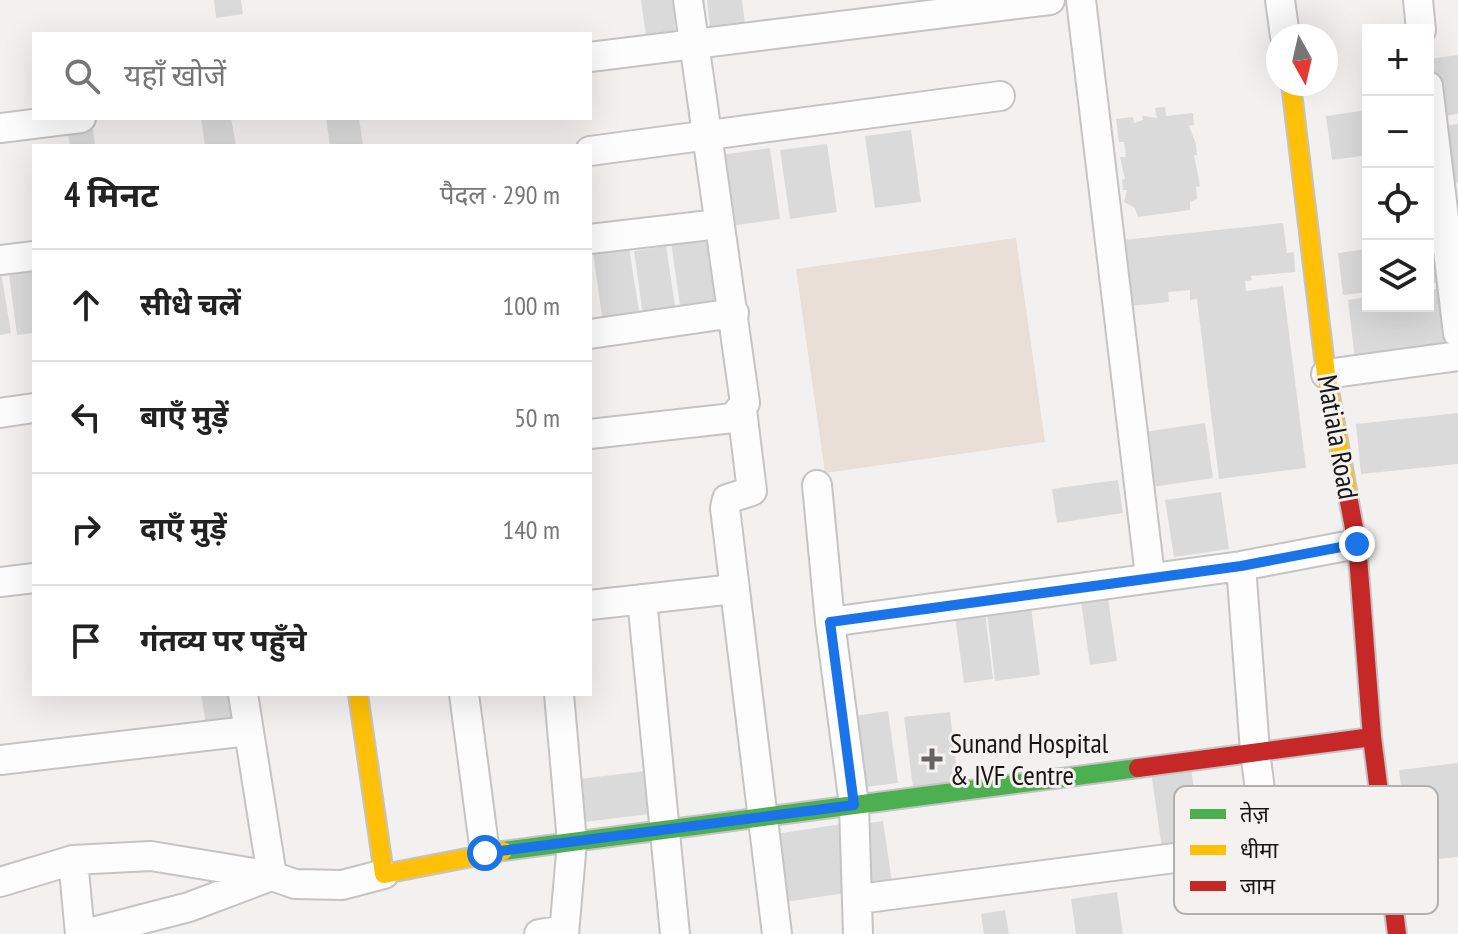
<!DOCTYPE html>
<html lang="hi">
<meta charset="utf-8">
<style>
:root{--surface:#fff;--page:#f6f6f6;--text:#222;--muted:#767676;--line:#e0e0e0}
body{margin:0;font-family:"PT Sans Narrow","Noto Sans Devanagari",sans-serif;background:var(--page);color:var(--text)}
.controls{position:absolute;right:24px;top:24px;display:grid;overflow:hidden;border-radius:0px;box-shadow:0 8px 32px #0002}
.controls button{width:72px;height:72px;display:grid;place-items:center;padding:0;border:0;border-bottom:2px solid var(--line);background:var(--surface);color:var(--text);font:40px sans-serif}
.compass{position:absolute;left:1266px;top:24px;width:72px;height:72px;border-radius:50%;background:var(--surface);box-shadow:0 8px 32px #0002;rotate:172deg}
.stop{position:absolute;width:24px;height:24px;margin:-18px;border:6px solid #1a73e8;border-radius:50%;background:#fff}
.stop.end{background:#1a73e8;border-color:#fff;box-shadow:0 2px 8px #0008}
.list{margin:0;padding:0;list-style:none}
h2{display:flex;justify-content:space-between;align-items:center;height:104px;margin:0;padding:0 32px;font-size:34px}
h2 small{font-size:26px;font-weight:400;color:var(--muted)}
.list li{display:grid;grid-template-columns:52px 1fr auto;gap:24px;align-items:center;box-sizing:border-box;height:112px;padding:0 32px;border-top:2px solid var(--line)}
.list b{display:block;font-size:30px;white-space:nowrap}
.list em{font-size:26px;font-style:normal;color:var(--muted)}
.icon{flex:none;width:44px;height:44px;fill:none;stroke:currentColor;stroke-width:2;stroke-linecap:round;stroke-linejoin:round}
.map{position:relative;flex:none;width:1458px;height:934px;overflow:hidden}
.search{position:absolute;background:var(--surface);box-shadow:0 8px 32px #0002;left:32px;top:32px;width:560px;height:88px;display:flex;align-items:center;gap:20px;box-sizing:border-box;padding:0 28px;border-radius:0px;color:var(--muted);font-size:30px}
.panel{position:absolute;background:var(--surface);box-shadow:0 8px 32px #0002;left:32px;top:144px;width:560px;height:552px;border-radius:0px}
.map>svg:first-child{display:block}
.green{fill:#eadfd7}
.building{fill:#dbdada}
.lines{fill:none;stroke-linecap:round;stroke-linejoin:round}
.street-casing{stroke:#c5c3c3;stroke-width:32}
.fast-casing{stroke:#c5c3c3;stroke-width:22}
.slow-casing{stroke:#c5c3c3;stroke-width:22}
.jam-casing{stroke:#c5c3c3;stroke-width:22}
.street{stroke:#fdfdfd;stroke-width:28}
.fast{stroke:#4caf50;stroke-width:18}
.slow{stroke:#ffc107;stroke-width:18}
.jam{stroke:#c62828;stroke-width:18}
.route{stroke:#1a73e8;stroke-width:10}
.poi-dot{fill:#646362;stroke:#f4f1ef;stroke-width:3}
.labels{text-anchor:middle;stroke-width:6;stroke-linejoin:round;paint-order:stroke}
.street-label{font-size:28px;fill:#171615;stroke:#f4f1ef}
.poi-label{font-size:28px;fill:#171615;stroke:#f4f1ef;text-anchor:start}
.key{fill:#f4f1ef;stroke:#b2afae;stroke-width:2}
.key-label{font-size:22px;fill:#171615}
</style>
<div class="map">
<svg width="1458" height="934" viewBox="0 0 1458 934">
<rect width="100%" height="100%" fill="#f3f1f0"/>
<path class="green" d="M1016,238L1045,442L825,473L796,269Z"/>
<path class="building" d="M214,0H241L243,14L216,18Z
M641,0H672L677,40L647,44Z
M707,0H742L746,32L711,36Z
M1458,55V114L1435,117L1428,59Z
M1165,107L1166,116L1193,113L1194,125L1189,126L1196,144L1197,155H1194L1200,186L1196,187L1197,199L1190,202V210L1138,217L1135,208L1124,202L1127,190H1123L1122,180L1125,179L1120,157H1126L1124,142H1119L1116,119L1133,117L1134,123L1143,120L1142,116L1157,118L1155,108Z
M1368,110V155L1332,160L1326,116Z
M201,118H231L236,146H205Z
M326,118H359L363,146H330Z
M1458,124V183L1443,185L1436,127Z
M93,129L95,146H70L68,132Z
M911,130L921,202L875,208L865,136Z
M827,144L837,212L790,219L780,150Z
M770,148L780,219L731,226L721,155Z
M1283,223L1287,253L1294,252L1295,272L1251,276L1252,280L1245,281L1246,291L1283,286L1306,468L1219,479L1197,299L1190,300V290L1168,292L1169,302L1130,306L1123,240Z
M706,236L717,313L682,319L671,242Z
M1439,240L1444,282L1428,284V241Z
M666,246L677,319L644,323L634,251Z
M629,247L641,324L604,330L593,253Z
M1368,249V292L1343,295L1338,253Z
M32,264L34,333L17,335L8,268Z
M0,266L11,333L0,335Z
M1447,287L1455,347L1355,360L1348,300L1368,297V306H1428V290Z
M1458,413V464L1361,474L1356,424Z
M1205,423L1213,478L1152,487L1144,432Z
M1118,480L1123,513L1057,523L1052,489Z
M1221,492L1229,549L1174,557L1165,500Z
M1107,591L1117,661L1090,665L1080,595Z
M1031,607L1040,675L995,681L987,612Z
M985,612L993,679L964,683L955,616Z
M201,694H238L242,720L206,725Z
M888,711L898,783L857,788L847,717Z
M950,712L958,783L913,788L904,717Z
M1458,763V857L1410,862L1399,770Z
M1191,767L1201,844L1162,849L1151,772Z
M654,770L659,813L584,822L579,779Z
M883,821L893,889L866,893L856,825Z
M842,824L852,892L785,902L775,834Z
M1117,892L1123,934H1076L1071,899Z
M1005,910L1009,934H984L981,914Z"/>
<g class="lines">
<defs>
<path id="street" d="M1081,0L1150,576
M1280,0L1285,36
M1418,0L1421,30
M590,57L1050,0
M1428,86L1458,333
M0,128L81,118
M590,151L1000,96
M590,239L719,224
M0,260L34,256
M590,334L734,313
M1326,374L1458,356
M742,410L752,491L727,499L725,508L777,934
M0,413L34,408
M590,434L733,418L745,403L688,0
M817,485L830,622L854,805L858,934
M1241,566L1255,751L1272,884
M0,582L34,578
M642,599L675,934
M590,605L734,589
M830,622L1241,566L1357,544
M243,694L272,876
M464,694L485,853
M559,694L572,842L564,934
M0,760L248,731
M73,860L80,934
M0,882L73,860L151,856L272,876L295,884L342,885L384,874
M859,899L1267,846
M85,934L189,907L271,876
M539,934L563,930"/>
<path id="fast" d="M503,851L1138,768"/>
<path id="slow" d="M1291,84L1326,374L1348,496
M358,694L384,874L503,851"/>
<path id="jam" d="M1348,496L1357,544L1372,737L1397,934
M1138,768L1372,737"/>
</defs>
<use href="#street" class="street-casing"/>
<use href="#fast" class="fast-casing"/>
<use href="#slow" class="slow-casing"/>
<use href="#jam" class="jam-casing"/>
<use href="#street" class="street"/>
<use href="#fast" class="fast"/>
<use href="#slow" class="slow"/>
<use href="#jam" class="jam"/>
</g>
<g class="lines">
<path class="route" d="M485,853L854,805L830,622L1241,566L1357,544"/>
</g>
<path class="poi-dot" d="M928 747h8v8h8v8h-8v8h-8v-8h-8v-8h8z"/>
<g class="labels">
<g class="street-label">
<text transform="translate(1338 437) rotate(80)" y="10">Matiala Road</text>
</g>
<g class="poi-label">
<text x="950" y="753">Sunand Hospital<tspan x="950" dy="32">&amp; IVF Centre</tspan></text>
</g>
</g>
<rect x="1174" y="786" width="264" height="128" rx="12" class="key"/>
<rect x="1190" y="809" width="36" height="10" fill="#4caf50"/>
<rect x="1190" y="845" width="36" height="10" fill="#ffc107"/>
<rect x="1190" y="881" width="36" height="10" fill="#c62828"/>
<g class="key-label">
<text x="1240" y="822">तेज़</text>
<text x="1240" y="858">धीमा</text>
<text x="1240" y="894">जाम</text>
</g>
</svg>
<div class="controls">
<button>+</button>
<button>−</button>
<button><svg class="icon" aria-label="locate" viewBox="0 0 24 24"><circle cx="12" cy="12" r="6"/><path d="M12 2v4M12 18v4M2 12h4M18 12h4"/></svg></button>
<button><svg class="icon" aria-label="layers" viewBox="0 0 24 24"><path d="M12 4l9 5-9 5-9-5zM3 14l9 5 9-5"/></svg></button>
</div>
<svg class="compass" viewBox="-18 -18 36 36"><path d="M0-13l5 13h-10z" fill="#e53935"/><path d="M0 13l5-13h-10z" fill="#767676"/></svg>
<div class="stop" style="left:485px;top:853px"></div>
<div class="stop end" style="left:1357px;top:544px"></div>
<div class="search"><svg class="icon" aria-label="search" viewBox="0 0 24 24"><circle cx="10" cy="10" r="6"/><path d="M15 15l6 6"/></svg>यहाँ खोजें</div>
<section class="panel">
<h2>4 मिनट<small>पैदल · 290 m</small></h2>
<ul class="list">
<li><svg class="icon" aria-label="ahead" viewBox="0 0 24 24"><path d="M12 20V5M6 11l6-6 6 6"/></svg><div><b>सीधे चलें</b></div><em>100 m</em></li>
<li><svg class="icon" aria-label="left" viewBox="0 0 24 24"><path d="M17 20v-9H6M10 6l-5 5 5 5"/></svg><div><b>बाएँ मुड़ें</b></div><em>50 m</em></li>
<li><svg class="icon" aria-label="right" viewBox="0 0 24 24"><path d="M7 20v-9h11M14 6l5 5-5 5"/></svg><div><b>दाएँ मुड़ें</b></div><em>140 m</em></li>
<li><svg class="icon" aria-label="arrive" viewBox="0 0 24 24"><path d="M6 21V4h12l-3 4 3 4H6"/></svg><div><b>गंतव्य पर पहुँचे</b></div></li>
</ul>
</section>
</div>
